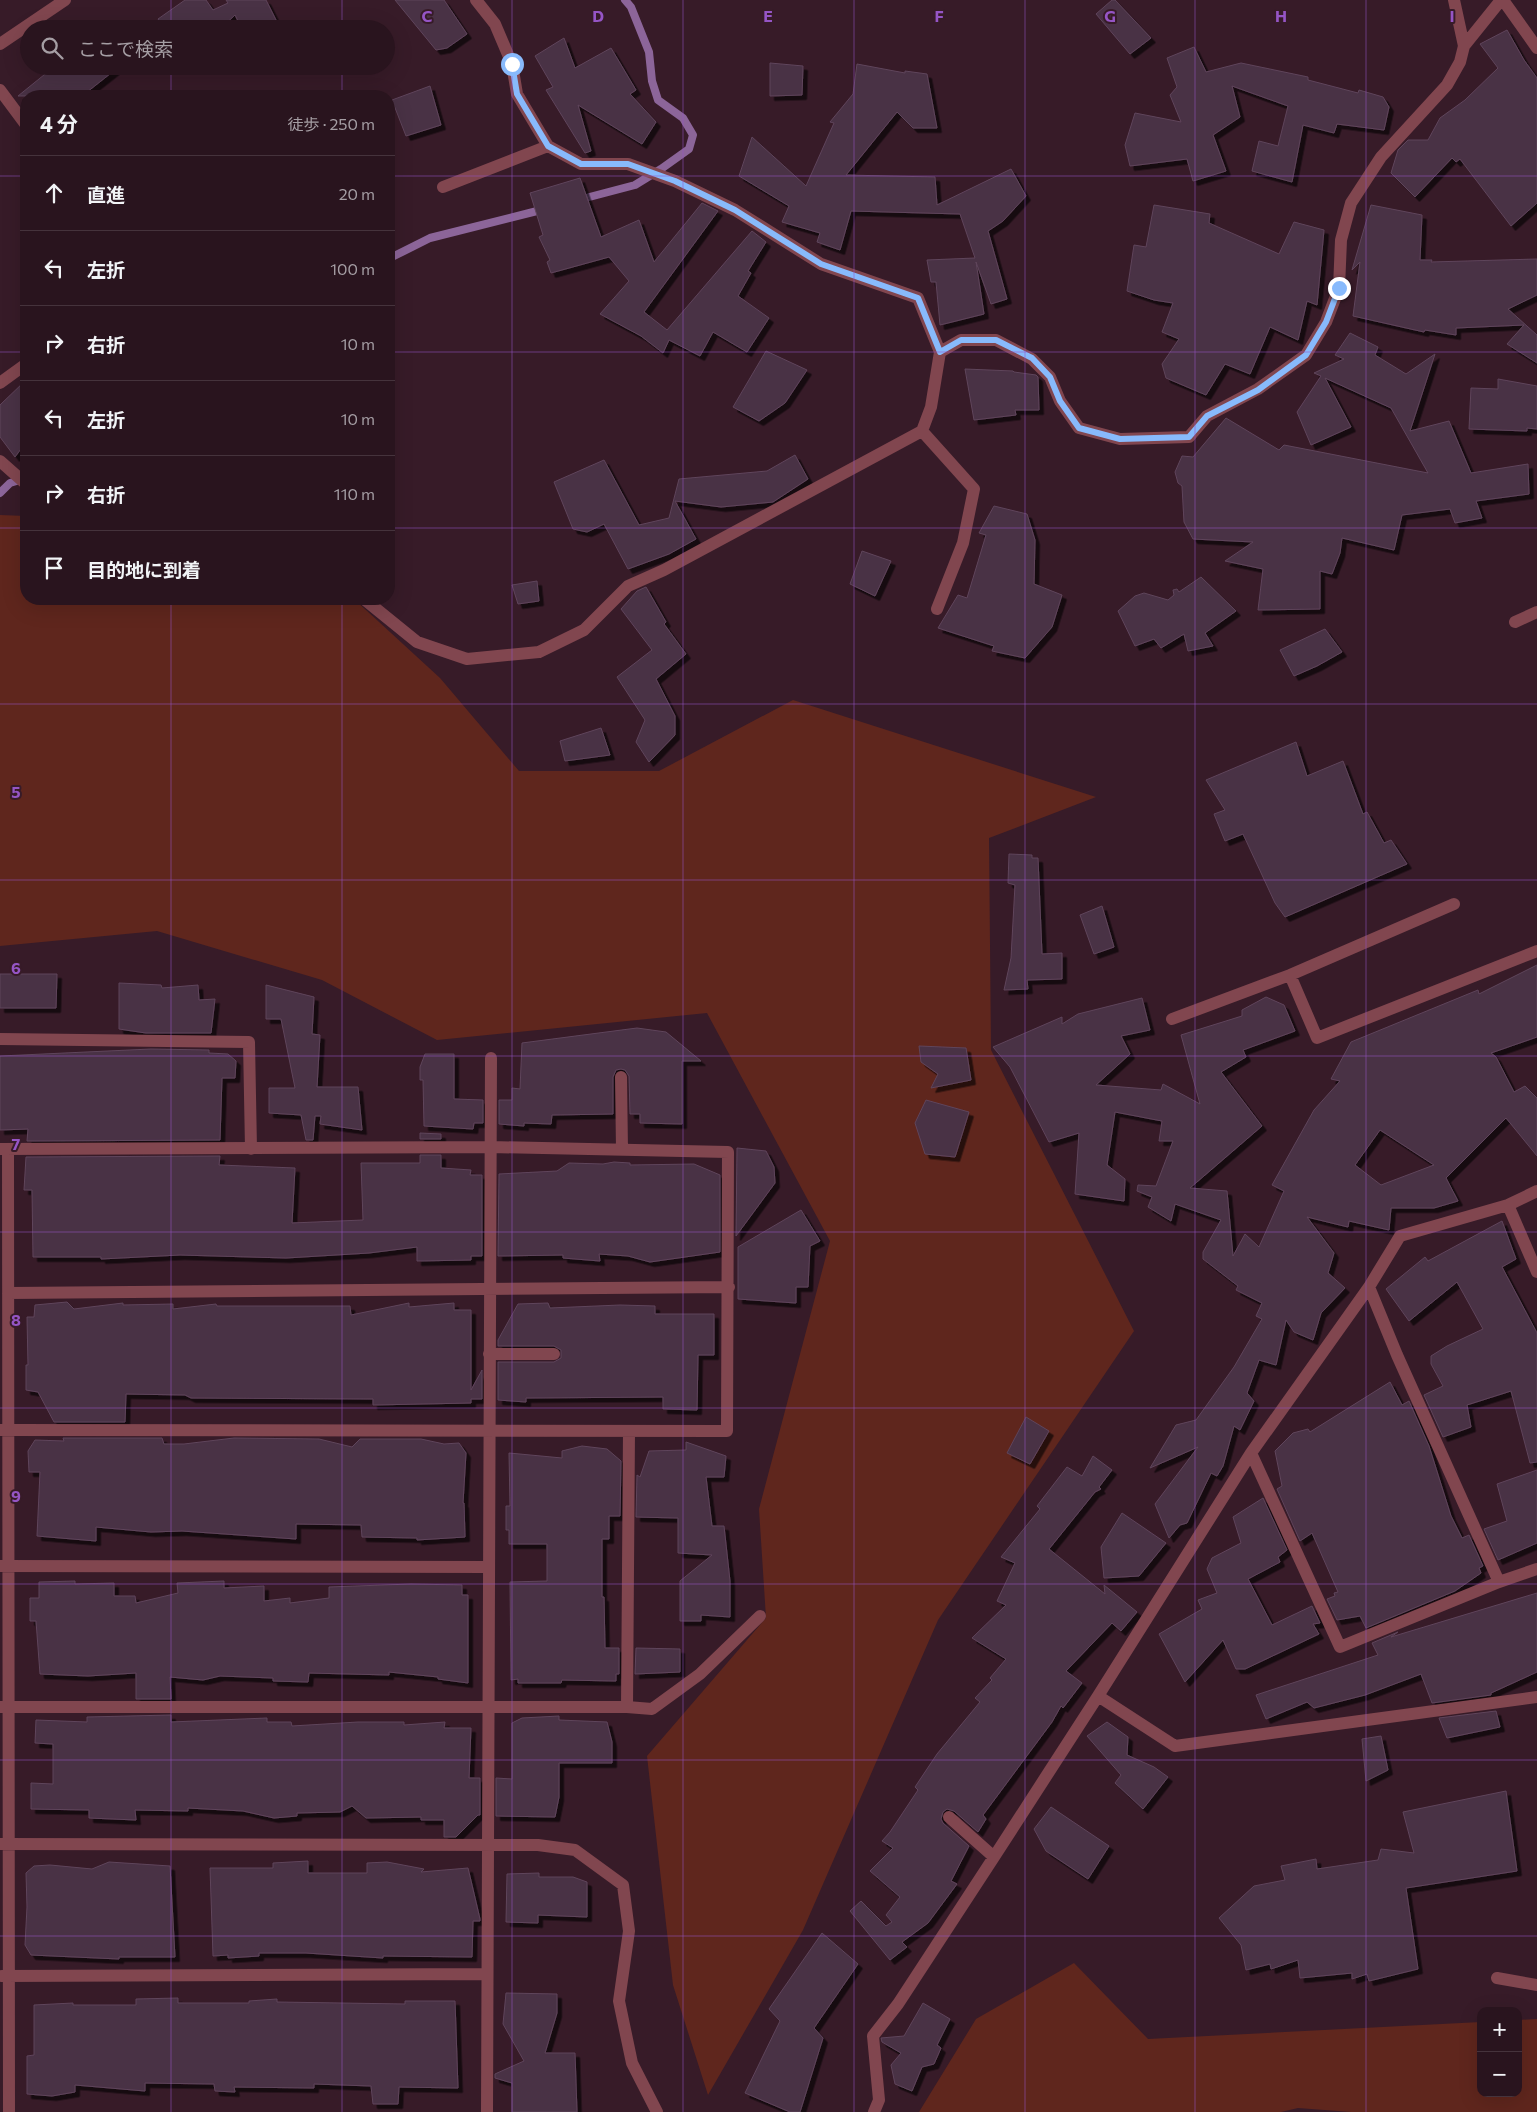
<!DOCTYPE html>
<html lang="ja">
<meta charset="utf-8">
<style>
:root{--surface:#29141e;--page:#311d27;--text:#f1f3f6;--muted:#a59ea4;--line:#45333c}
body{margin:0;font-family:Commissioner,"Noto Sans JP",sans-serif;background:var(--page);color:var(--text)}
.controls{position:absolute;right:15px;bottom:15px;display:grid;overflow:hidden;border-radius:10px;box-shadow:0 5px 20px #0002}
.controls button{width:45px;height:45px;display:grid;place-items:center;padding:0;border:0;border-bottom:1px solid var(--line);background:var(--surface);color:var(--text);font:25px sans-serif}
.stop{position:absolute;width:15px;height:15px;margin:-11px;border:4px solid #88bafc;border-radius:50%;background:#fff}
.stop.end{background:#88bafc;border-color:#fff;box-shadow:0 1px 5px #0008}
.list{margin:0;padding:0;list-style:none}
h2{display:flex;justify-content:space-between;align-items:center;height:65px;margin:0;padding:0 20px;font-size:21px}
h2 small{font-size:16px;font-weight:400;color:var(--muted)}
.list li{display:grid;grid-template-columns:32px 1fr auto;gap:15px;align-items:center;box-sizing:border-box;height:75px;padding:0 20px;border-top:1px solid var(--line)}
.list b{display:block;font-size:19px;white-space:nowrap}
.list em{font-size:16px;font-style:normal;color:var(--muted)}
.icon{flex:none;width:28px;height:28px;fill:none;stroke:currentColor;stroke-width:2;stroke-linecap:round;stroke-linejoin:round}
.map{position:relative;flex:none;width:1537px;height:2112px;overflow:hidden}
.search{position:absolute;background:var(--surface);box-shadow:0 5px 20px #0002;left:20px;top:20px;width:375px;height:55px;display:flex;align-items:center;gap:12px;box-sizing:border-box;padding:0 18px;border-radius:28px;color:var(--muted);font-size:19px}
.panel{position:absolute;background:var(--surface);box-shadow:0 5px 20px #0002;left:20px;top:90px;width:375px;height:515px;border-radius:20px}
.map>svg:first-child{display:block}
.green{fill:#5f261d}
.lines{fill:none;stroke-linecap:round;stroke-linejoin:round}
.stream{stroke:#8c6599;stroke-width:8}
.building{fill:#493045;stroke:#5f455b;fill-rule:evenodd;filter:url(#shadow)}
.street{stroke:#81464f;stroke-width:12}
.route{stroke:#88bafc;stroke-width:6}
.grid{fill:none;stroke:#9555c5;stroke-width:1;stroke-opacity:0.55}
.grid-label{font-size:16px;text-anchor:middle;font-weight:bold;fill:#9555c5;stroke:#371b28;stroke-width:4;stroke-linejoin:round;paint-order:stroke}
</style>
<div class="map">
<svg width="1537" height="2112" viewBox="0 0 1537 2112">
<defs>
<filter id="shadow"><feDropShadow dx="4.5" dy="4.5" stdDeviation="0" flood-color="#0009"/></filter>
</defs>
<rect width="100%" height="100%" fill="#371b28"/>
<path class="green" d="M0,515L26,516V599H354L440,678L519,771H659L793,700L1096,797L989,838L991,1050L1134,1331L938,1620L803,1930L708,2095L673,1985L647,1756L766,1618L759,1509L830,1241L707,1013L437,1040L322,980L157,931L0,946Z
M1074,1963L1148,2039L1481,2022V2093H1518V2020L1537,2019V2112H1351L1298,2108L1281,2112H919L976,2019Z"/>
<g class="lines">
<path class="stream" d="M578,200L635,185L661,169L689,149L693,135L683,118L658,100L652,81L649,52L631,7L625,0
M389,262L392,257L430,238L545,209
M0,493L10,483L23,479"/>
</g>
<path class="building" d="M185,0H206L213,10L228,3L226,0H266L279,26L274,29H242L235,15L220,29H165L158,19Z
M395,0H444L467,34L447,48L436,50Z
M1112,0H1115L1151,38L1130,54L1096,14Z
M1507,30L1524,60L1537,78V203L1511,226L1460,159L1456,162L1452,158L1415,197L1391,173L1398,150L1408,140H1428L1440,118L1465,100L1498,68L1480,44Z
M564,38L575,68L611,48L636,90L630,94L656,122L642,144L578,105L591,151L585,153L546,90L553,87L535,56Z
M1194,47L1206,72L1241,63L1308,77V80L1358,93L1359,90L1383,97L1389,107L1384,130L1337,124L1334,133L1303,125L1292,182L1252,171L1259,141L1278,146L1288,106L1232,86L1240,117L1213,135L1226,171L1193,181L1187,159L1130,166L1125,145L1135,113L1181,122L1170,95L1177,87L1167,58Z
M770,63L803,66L802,95L770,96Z
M857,64L905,73V71L927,74L937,128H913L897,112L846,175L935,177L937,205L1011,169L1026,196L1003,221L988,231L1007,299L991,304L976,262L984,314L940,325L936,282H931L927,260L975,258L960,214L851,211L840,250L817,242L820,233L782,222L789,206L739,176L752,137L806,186L834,123L830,122L853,94Z
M55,66H120L82,96H18Z
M430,86L441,125L406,136L392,100Z
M580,178L601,237L639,220L654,262L702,203L718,211L644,312L667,330L752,231L766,242L748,271L751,273L738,296L769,318L747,352L713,332L700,356L669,340L663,353L641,336L600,314L629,281L609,257L551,273L547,262L550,260L539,237L543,235L530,193Z
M1154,205L1210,214L1209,223L1279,254L1294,222L1324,230L1317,305L1307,301L1298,340L1270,327L1250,374L1225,364L1206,395L1166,378L1162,364L1179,339L1162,332L1173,303L1154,300L1127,291L1134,245L1146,247Z
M1371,205L1422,215L1420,260H1432L1431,262L1537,259V295L1508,309L1537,335V363L1507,344L1524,325L1456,328V335L1425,330L1424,332L1353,316L1360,262L1352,270Z
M1350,333L1378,347L1375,355L1406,374L1435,354L1410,431L1449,421L1471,473L1528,464L1529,494L1476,501L1482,518L1455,523L1450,509L1402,515L1394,550L1342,538L1340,553L1332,574L1320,571V609L1258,610L1263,569L1225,561L1253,542L1193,539L1184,522L1182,486L1178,483L1175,472L1182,456L1193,457L1226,418L1279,450L1284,445L1428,473L1391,408L1325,378L1351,427L1311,445L1297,412L1321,376L1314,373L1344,359L1335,355Z
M766,351L807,370L785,403L759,421L733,407Z
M965,369L1013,371L1014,372L1036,375L1038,377L1039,410H1015L1016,415L974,420Z
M1498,379L1537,386V429L1527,428V431L1469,429L1471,388L1498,389Z
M26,380V442L15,457L0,437V405Z
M795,455L808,479L773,502L721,507L675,501L696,539L669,554L628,569L604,524L587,532L573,529L554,482L604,460L639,525L669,518L679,479L767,471Z
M994,506L1027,514L1035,540L1034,584L1062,595L1052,627L1025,658L992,651L994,646L938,628L958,595L967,598L986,535L979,533Z
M862,551L891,561L875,596L850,584Z
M1201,577L1236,611L1205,633L1213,646L1188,651L1184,634L1161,648L1154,639L1135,646L1118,611L1135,596L1144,593L1168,600L1174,595L1173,590L1177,589L1179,592Z
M537,581L539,601L518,604L512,585Z
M646,587L666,622L664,624L686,654L656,679L675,716V735L649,762L636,742L645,720L617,677L652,650L621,609L637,591Z
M1325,629L1342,652L1317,666L1294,676L1280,650Z
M601,728L610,755L565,761L560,741Z
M1296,742L1307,776L1343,761L1363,814L1367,812L1384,843L1391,840L1407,864L1285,917L1275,903L1243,834L1225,841L1214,814L1225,810L1206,780Z
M1009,854L1032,855V858H1038L1042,954L1062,953V979L1027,980L1028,989L1004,990L1011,958L1015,885L1008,883Z
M1102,906L1114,947L1094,954L1080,915Z
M1537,965V1037L1491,1053L1496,1057L1514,1092L1525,1086L1537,1098V1156L1506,1118L1446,1178L1458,1201L1434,1208H1391L1389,1230L1349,1221L1348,1227L1307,1217L1334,1253L1328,1273L1345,1288L1321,1313L1313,1340L1294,1332L1286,1320L1276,1365L1259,1360L1247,1393L1254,1401L1240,1430L1234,1426L1223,1466L1217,1476L1211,1473L1187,1523L1180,1525L1169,1538L1155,1504L1198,1447L1150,1468L1176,1425L1196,1420L1234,1367L1262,1319L1256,1316L1262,1303L1236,1290L1238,1286L1203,1259V1252L1221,1220L1175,1204L1171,1221L1148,1207L1152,1197L1137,1191L1138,1185L1156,1186L1173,1141H1159L1162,1121L1115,1112L1107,1165L1125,1179L1124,1201L1075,1194L1079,1133L1049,1142L1010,1067L993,1047L1062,1017V1024L1078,1014L1142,998L1150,1030L1121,1036L1130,1054L1096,1085L1161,1090L1163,1084L1200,1104L1181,1035L1242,1016V1010L1266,997L1284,1005L1295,1031L1243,1050L1246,1057L1221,1072L1262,1126L1190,1188L1227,1191L1233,1256L1245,1234L1259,1247L1284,1191L1272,1185L1314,1110L1340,1081L1331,1079L1351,1042L1478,990L1479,994ZM1380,1130L1434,1165L1381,1185L1355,1165Z
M0,974H57L56,1008H0Z
M119,983L161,985L162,988L198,985L199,1000L215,999L211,1033H146L119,1029Z
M266,985L314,997L312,1034L320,1035L317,1087H358L362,1130L320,1124L321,1116H315L313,1140H306L301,1115L269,1113V1088H295L281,1019H266Z
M637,1028L666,1032L701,1061H682V1124L640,1123V1114H630L629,1076L625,1070L621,1069L616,1070L613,1077V1114L552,1115L551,1124L524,1123V1126L499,1124V1100H512V1088L520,1089L522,1043Z
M919,1046L966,1048L971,1080L931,1088L938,1074L921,1062Z
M151,1049L209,1050V1053L228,1054L236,1061L235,1078H222L220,1140L27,1141L28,1129L0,1130V1056Z
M425,1054H454V1099L483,1100V1123H474L473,1129L424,1126L423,1080H420V1067Z
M926,1100L969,1112L955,1157L925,1154L915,1123Z
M420,1133L441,1134V1139H420Z
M737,1148L766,1151L774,1167L775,1183L736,1236Z
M420,1155H441V1168L471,1170L470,1175H482V1256H471V1260L417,1261V1247L369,1253L286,1258L180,1255L101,1259V1257H33L32,1190H24L26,1157L220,1156L219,1165L295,1168L292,1223L363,1220L361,1163H420Z
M614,1162L630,1163V1165L694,1164L720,1175V1252L650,1262L628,1256L599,1254L600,1261L563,1258V1255L498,1256L499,1174L557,1171L569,1163L603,1164Z
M801,1210L820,1241L810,1246L808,1287H796V1303L738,1299V1247Z
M1502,1221L1516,1259L1502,1267L1537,1333V1462L1530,1463L1511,1391L1467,1405L1471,1427L1443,1437L1424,1395L1443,1386L1431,1364V1356L1447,1346L1483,1329L1457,1282L1409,1321L1386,1289L1425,1257L1428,1261Z
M67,1302L74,1309L123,1303V1305L173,1304V1309L216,1304L217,1306H350L351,1315L409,1303V1307L454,1303V1310H471V1390L482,1370V1399H471V1403L373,1405V1399L191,1398L185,1395L126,1394L125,1422H54L38,1392L26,1390V1365H28L27,1317H34L35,1305Z
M548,1303L550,1308L620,1305L655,1306V1314H714V1355H698L697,1410L663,1409V1397L526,1398V1402L498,1400V1362H554L561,1358V1350L554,1346H498V1340L518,1304Z
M1390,1382L1402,1405L1409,1401L1429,1446L1451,1516L1462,1538L1469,1535L1483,1566L1479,1568L1481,1573L1455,1591L1366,1628L1360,1616L1337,1620L1327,1599L1335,1596L1334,1593L1338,1592L1312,1533L1300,1541L1277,1489L1282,1486L1275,1451L1293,1433L1308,1429L1310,1432Z
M1026,1417L1049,1431L1030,1464L1007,1453Z
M63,1438H162L164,1444H184L234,1438L319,1439L352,1447L360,1439H421L444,1444L459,1443L466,1453L463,1503H464L465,1537L417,1540V1538L362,1537L361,1525L296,1524V1539L182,1531L151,1532L96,1527V1541L37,1536L40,1472H29L28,1451L35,1440L64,1441Z
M686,1442L726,1456L724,1477H706L712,1526H724L730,1581V1617L701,1615V1621H680V1581L712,1555L678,1553V1518L636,1517L637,1475L640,1477L649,1451L686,1450Z
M582,1446L607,1449L621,1461L620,1516H609V1539H602V1597H604L605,1648H619V1674H616V1681L562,1680L561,1683H518V1679L511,1680L510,1582L547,1581V1544H509V1530H506V1506H510L509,1453L562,1458V1451Z
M1093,1456L1112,1470L1099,1487L1101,1489L1095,1492L1049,1549L1105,1594L1104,1585L1137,1612L1121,1631L1112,1623L1066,1671L1082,1683L1063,1708L1061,1706L1052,1722L983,1815L986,1819L978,1832L954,1811L947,1809L943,1812L941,1819L943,1823L969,1846L951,1881L957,1884L928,1923L902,1942L907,1947L890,1960L850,1911L861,1901L886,1926L892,1922L886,1915L900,1897L870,1871L893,1848L882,1841L890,1832L918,1790L915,1787L937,1754L980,1702L975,1698L992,1680L990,1678L1006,1659L972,1638L1006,1605L997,1601L1015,1563L1001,1557L1040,1509L1037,1506L1067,1467L1082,1476Z
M1537,1470V1543L1498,1560L1484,1529L1507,1521L1497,1484Z
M1263,1498L1287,1550L1278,1557L1280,1562L1248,1579L1272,1625L1312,1606L1320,1623L1313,1624L1319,1634L1245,1669H1236L1223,1640L1185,1682L1159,1634L1202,1609L1198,1600L1217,1593L1207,1569L1212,1558L1241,1543L1233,1517Z
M1122,1513L1166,1543L1139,1576L1104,1578L1101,1547Z
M75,1581V1584L114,1583V1596H135L136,1603L178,1593L177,1583L224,1581V1588L264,1586V1601L290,1598V1603L329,1598V1587L411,1584L462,1585V1595H468V1683L438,1679V1677L389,1672V1675L309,1673L308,1682L273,1681V1678L220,1676L203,1680L170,1677L171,1699H136V1673L88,1676L40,1674L36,1621H30V1598H39V1582Z
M1537,1593V1672L1491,1693V1695L1432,1703L1421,1674L1365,1695L1314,1708L1307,1702L1266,1719L1256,1695L1378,1655L1372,1643L1398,1632L1391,1637Z
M636,1648L680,1649V1672L635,1674Z
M1496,1711L1500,1727L1447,1738L1439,1718Z
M171,1715V1722L267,1718V1722H291L292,1726L358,1722H404V1725L445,1722L444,1728H471L469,1778H480V1815H478L456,1837H444V1820H421V1817L366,1818L352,1806L340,1812L297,1813V1816L274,1818L243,1811L188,1808V1811L135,1810L136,1820L89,1818V1810L31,1809V1783L53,1784V1744L35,1743L36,1720L87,1722V1717Z
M559,1716V1720L607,1722L612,1742V1763H559V1797L555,1817L496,1816V1778L512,1779V1723L522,1718Z
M1107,1722L1128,1737L1127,1755L1154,1767L1168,1777L1143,1809L1115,1783L1121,1775L1087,1736Z
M1381,1736L1388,1770L1366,1781L1362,1739Z
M1506,1791L1517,1871L1406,1888L1418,1969L1369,1981L1367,1974L1352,1979V1973L1300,1978L1298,1960L1271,1969L1270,1964L1246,1970L1241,1945L1219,1918L1254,1886L1285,1880L1281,1866L1316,1859L1317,1869L1378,1860L1381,1849L1414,1853L1403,1812Z
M1051,1807L1109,1846L1088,1879L1046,1851L1034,1829Z
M308,1861V1873H367V1863L387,1862L424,1869L421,1872L468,1868L480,1919V1921H473L472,1957L383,1956V1958L306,1953H259V1956L228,1958V1955L213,1956L210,1868H273V1863Z
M109,1862L170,1866L175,1957H119V1959L31,1955L25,1945L27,1907L26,1873L34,1866L50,1865L92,1869Z
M539,1873V1877H573L587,1882V1917L538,1915V1923L506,1922L507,1874Z
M822,1933L858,1964L814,2028L823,2038L800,2112H790L745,2093L780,2021L769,2009Z
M506,1993L557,1994V2013L545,2053H575L577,2112H512V2083L495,2078V2074L524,2061L503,2024Z
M178,1998V2003H249V2001L277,1999V2002L405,2004V2001H455L458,2088L399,2087L398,2104H373L371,2086L314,2084V2088L234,2087L235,2092L215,2091L214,2084L145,2083V2091L75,2085V2092L52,2096L27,2094V2056L34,2055V2005L73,2003V2005H136V1999Z
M923,2003L950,2019L937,2045L941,2048L934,2064L922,2067L912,2091L895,2084L891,2065L901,2053L882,2042L881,2038L904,2036Z"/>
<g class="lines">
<path class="street" d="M476,0L495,24L512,64L517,94L548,146L581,164H628L675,181L735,210L821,264L918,298L940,352
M1503,0L1537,48
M0,44L65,0
M1464,46L1501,0
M0,90L26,125
M443,187L548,146
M0,383L26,364
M922,431L974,489L963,543L937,609
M0,461L26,484
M364,599L417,642L467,659L539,652L584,630L628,586L664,570L922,431L931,407L940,352L961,340H996L1032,359L1050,377L1060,401L1079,428L1120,439L1189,437L1207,416L1258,389L1306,355L1326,322L1339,288L1341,240L1351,203L1381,157L1447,85L1460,62L1464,46L1454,0
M1515,622L1537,612
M1290,975L1317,1038L1537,951
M1172,1019L1290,975L1454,904
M0,1039L249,1042L251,1149
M621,1077L622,1150
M0,1149L491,1147L728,1152L727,1431L0,1430
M8,1150L9,2112
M1508,1205L1537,1272
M1369,1287L1397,1355L1499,1582
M8,1293L729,1287
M489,1354H554
M1251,1453L1340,1647L1499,1582L1537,1569
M0,1566L489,1567
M1098,1696L1175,1746L1537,1697
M1,1707H627L629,1431
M627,1707L652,1709L700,1674L760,1616
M949,1817L994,1857
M0,1844L538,1845L575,1850L623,1885L629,1931L619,2001L632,2063L657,2112
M2,1976L487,1974
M1497,1978L1537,1985
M487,2112L491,1058
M874,2112L879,2100L873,2036L898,2004L994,1857L1098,1696L1251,1453L1369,1287L1400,1236L1508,1205L1537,1191"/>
</g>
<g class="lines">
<path class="route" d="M512,64L517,94L548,146L581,164H628L675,181L735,210L821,264L918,298L940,352L961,340H996L1032,358L1050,377L1060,401L1079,428L1120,439L1189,437L1207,416L1258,390L1306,355L1326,322L1339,288"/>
</g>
<path class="grid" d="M171,0V29M342,0V29M512,0V2112M683,0V2112M854,0V2112M1025,0V2112M1195,0V2112M1366,0V2112M171,66V96M342,66V96M0,176H26M389,176H1537M0,352H26M389,352H1537M0,528H26M389,528H1537M171,599V2112M342,599V2112M0,704H1537M0,880H1537M0,1056H1537M0,1232H1537M0,1408H1537M0,1584H1537M0,1760H1537M0,1936H1537"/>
<g class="grid-label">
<text x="427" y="22">C</text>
<text x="598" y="22">D</text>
<text x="768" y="22">E</text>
<text x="939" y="22">F</text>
<text x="1110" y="22">G</text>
<text x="1281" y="22">H</text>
<text x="1452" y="22">I</text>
<text x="16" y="798">5</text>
<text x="16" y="974">6</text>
<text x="16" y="1150">7</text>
<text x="16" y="1326">8</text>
<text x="16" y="1502">9</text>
</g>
</svg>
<div class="controls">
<button>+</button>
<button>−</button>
</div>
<div class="stop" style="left:512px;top:64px"></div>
<div class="stop end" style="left:1339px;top:288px"></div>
<div class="search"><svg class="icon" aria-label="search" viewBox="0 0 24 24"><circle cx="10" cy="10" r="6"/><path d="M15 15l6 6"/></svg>ここで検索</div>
<section class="panel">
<h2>4 分<small>徒歩 · 250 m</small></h2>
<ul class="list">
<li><svg class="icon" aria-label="ahead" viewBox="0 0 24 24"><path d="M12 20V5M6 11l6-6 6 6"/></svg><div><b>直進</b></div><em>20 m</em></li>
<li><svg class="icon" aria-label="left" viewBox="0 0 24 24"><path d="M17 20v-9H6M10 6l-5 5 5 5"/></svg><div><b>左折</b></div><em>100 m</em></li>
<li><svg class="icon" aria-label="right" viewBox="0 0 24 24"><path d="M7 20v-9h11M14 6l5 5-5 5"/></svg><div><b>右折</b></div><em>10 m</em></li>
<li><svg class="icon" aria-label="left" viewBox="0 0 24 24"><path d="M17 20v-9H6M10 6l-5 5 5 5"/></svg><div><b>左折</b></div><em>10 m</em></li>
<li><svg class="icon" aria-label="right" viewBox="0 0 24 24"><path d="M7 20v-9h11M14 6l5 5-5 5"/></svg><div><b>右折</b></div><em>110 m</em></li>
<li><svg class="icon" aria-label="arrive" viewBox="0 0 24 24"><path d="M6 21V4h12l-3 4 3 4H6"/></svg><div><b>目的地に到着</b></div></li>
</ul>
</section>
</div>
